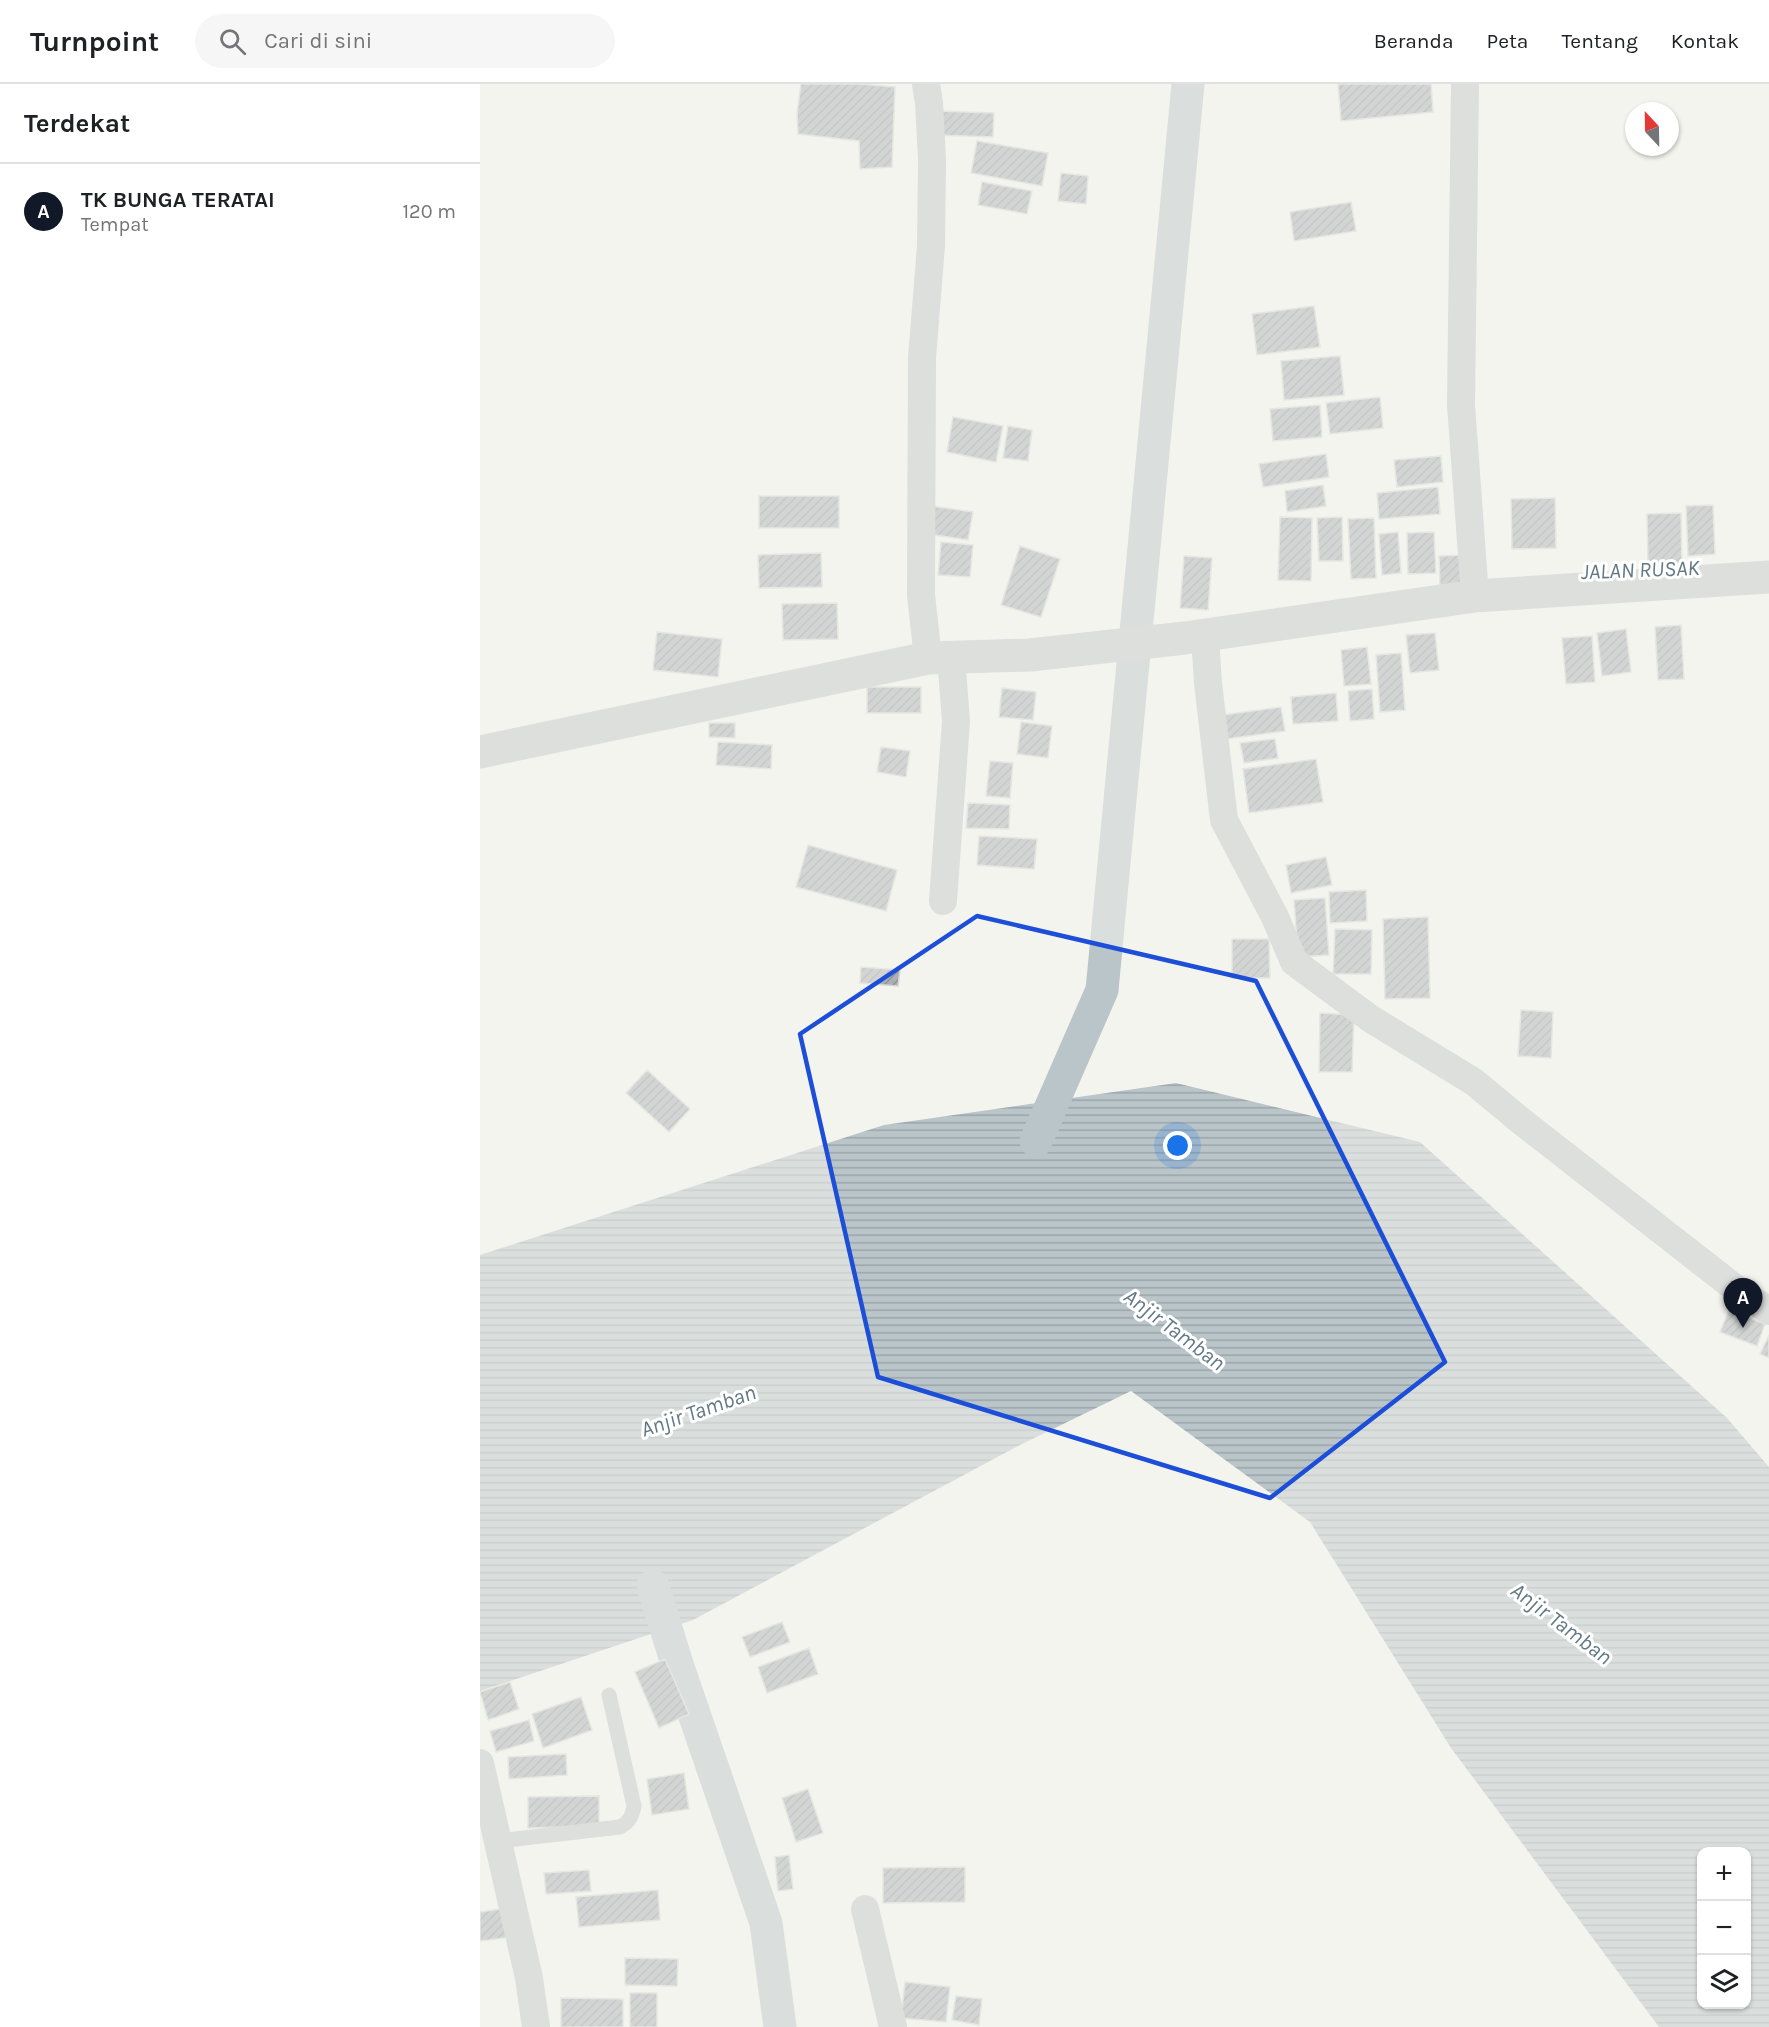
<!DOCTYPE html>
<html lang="id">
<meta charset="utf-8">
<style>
:root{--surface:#fff;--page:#f6f6f6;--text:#202124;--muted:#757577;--line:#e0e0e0;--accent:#111827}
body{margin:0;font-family:Karla,sans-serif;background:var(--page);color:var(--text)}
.controls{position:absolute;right:18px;bottom:18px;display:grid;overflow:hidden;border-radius:12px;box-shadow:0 2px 4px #0004}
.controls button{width:54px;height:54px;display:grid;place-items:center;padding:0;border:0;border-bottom:2px solid var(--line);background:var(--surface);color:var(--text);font:30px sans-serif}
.compass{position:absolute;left:1145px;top:18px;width:54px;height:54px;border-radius:50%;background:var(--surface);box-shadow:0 2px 4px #0004;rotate:338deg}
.you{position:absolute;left:698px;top:1062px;width:21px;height:21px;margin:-15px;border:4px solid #fff;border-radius:50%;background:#1a73e8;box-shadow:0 0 0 9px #1a73e833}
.badge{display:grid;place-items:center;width:39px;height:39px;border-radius:50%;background:var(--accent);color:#fff;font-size:20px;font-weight:700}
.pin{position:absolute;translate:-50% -50px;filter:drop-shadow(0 2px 3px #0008)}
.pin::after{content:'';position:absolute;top:32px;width:21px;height:18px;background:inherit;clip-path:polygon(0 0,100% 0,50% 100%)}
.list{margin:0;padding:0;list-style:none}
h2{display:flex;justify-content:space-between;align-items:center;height:78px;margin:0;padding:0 24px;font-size:26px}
h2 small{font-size:20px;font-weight:400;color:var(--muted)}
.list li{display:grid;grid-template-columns:39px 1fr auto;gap:18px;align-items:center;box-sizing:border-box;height:96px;padding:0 24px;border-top:2px solid var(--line)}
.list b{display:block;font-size:22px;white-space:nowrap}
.list p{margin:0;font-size:20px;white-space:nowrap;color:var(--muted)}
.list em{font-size:20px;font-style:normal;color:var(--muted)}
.icon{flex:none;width:33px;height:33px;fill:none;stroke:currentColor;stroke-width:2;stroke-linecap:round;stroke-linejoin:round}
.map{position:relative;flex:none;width:1289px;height:1943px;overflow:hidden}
header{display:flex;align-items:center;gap:36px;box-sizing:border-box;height:84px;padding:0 30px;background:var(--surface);border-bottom:2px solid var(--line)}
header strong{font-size:28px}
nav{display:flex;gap:33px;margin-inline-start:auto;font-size:21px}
.search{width:420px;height:54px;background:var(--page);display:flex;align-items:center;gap:15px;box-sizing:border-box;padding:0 21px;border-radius:33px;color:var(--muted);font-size:22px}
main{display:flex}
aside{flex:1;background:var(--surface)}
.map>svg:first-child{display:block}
.water{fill:url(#water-rules);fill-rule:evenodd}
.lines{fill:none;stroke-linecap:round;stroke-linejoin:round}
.canal{stroke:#bac5ca;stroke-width:33}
.building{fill:url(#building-hatch);stroke:#d5d5d2;stroke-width:1.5}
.service{stroke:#c1c5c8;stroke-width:15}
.minor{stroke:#c1c5c8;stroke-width:28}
.tertiary{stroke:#c1c5c8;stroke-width:33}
.marked{fill:none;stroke:#1d4ed8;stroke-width:4.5;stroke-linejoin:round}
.labels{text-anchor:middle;stroke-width:6;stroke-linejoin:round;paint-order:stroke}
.water-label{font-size:22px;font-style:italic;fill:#637a85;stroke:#fff}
</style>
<header>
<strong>Turnpoint</strong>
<div class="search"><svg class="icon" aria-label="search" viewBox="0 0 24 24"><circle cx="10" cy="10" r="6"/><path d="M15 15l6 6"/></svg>Cari di sini</div>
<nav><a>Beranda</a><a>Peta</a><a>Tentang</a><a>Kontak</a></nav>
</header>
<main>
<aside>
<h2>Terdekat<small></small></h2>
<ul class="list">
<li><span class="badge">A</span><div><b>TK BUNGA TERATAI</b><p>Tempat</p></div><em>120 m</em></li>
</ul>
</aside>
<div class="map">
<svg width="1289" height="1943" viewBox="0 0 1289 1943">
<defs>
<pattern id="water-rules" width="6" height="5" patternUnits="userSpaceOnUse" patternTransform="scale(1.5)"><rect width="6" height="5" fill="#bac5ca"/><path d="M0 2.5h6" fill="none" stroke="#9ba4a9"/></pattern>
<pattern id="building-hatch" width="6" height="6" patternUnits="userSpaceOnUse" patternTransform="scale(1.5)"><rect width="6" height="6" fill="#aab0b6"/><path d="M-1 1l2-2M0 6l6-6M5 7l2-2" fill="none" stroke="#8e9499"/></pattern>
</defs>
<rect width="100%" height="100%" fill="#f4f4ef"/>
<path class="water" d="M696,999L940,1058L1247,1334L1289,1383V1943H1179L971,1664L830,1438L651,1307L540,1361L213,1536L0,1607V1171L404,1041ZM1222,1768H1266V1920H1222Z"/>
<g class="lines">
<path class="canal" d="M556,1057L622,906L708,0
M173,1502L198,1583L286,1839L300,1943"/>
</g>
<path class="building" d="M321,0H380L415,3L412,83L380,85L379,57L318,50L317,30Z
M858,0H951L953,28L861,37Z
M457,27L514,29L513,53L456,51Z
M497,57L568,69L562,102L491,89Z
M581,89L608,92L606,120L578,117Z
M502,98L552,107L547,130L498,121Z
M871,118L876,147L814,157L810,128Z
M834,222L840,263L777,271L772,230Z
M860,272L864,311L804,316L801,277Z
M900,313L903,344L850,350L846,319Z
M840,321L842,353L793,357L790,325Z
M473,333L523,342L516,378L467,368Z
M528,342L552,346L548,377L523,374Z
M846,370L849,393L783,403L779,380Z
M961,372L963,398L917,403L914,376Z
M843,401L846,422L807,428L805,407Z
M958,403L960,430L899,435L897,409Z
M279,412H359V444H279Z
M1075,414L1076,464L1032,465L1031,415Z
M1233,421L1235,470L1208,472L1206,422Z
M452,422L493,428L488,456L448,450Z
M1201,429L1202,483L1168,484L1167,430Z
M800,433L832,434L831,497L798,496Z
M862,433L863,477H839L837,434Z
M894,434L896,494L871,495L868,435Z
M918,448L921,489L902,491L899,450Z
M954,448L956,489L928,490L927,449Z
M461,458L493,461L490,493L458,491Z
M540,462L580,475L561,533L521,521Z
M341,469L342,503L279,504L278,471Z
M987,471L988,503L960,504L959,472Z
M704,472L732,474L728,526L700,524Z
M357,519L358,555L303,556L302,520Z
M1201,541L1204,595L1178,596L1175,543Z
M1146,545L1151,588L1122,592L1117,549Z
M177,548L242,555L238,593L173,586Z
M955,549L959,586L930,589L926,551Z
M1112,552L1115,598L1086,600L1082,554Z
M887,563L891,600L864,602L861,566Z
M921,569L925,626L900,628L896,571Z
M387,603H441V629H387Z
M522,604L556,608L553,636L519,633Z
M892,605L894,635L870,637L868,607Z
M856,609L858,637L813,640L811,613Z
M801,623L805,647L746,655L743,631Z
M541,638L572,642L568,674L537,670Z
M229,639H255V654L229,653Z
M795,655L798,674L764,679L760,659Z
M238,658L292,661L291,685L236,681Z
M401,663L430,667L426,693L397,688Z
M836,675L843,718L769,729L763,685Z
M510,677L533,679L530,714L506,712Z
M488,719L530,721L529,745L486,744Z
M499,752L557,755L554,785L497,781Z
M328,761L417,786L406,827L316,803Z
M846,773L852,801L811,809L806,781Z
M886,806L887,837L850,839L849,808Z
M845,814L849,871L818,873L814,816Z
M948,833L950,914L905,915L903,835Z
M855,845L892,846L891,890H853Z
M752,855H789L790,894H752Z
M381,883L420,886L418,902L380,899Z
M1041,926L1073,928L1071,974L1038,972Z
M840,929L874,931L872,988H839Z
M167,986L210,1025L189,1048L146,1009Z
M1249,1226L1285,1240L1277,1262L1240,1248Z
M1289,1251V1274L1280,1270Z
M302,1538L310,1558L270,1573L262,1553Z
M329,1564L338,1590L287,1609L278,1583Z
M185,1575L209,1630L179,1644L155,1588Z
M30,1598L39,1625L8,1636L0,1608Z
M101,1613L112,1646L63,1664L52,1630Z
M49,1636L54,1657L16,1668L10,1647Z
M86,1670L87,1691L29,1695L28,1673Z
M204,1689L209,1725L172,1731L167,1695Z
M328,1705L343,1749L316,1758L302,1714Z
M119,1712V1742L48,1744V1713Z
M309,1771L313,1805L298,1807L295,1773Z
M485,1783V1818L403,1819V1784Z
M109,1786L111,1807L66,1810L64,1789Z
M178,1806L180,1836L99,1843L96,1813Z
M28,1824L32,1853L0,1857V1828Z
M145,1874L198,1875L197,1902L145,1901Z
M425,1898L470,1903L466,1938L421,1934Z
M150,1909H177V1943H150Z
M476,1912L502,1915L499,1941L472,1936Z
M81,1914L143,1915V1943H81Z"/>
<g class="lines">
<path class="service" d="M18,1757L140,1743C149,1738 152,1733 154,1722L129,1611"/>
<path class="minor" d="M446,0L449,19L452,76L451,162L442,274L441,511L448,574
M985,0L981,321L995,512
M725,552L728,599L744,736L795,833L814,878L891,935L994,998L1041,1037L1255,1204L1289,1227
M463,817L476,637L471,573
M0,1679L49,1894L56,1943
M385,1825L413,1943"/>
<path class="tertiary" d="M0,668L448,574L550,571L705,554L995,512L1289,493"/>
</g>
<path d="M0 0H1289V1943H0ZM497,832L776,897L965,1278L790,1414L398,1293L320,950Z" fill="#f4f4ef" fill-opacity=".55" fill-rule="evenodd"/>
<path class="marked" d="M497,832L776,897L965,1278L790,1414L398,1293L320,950Z"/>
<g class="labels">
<g class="water-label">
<text transform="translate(1160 485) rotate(-2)" y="8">JALAN RUSAK</text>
<text transform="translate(695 1245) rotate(37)" y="8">Anjir Tamban</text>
<text transform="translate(218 1326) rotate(-19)" y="8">Anjir Tamban</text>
<text transform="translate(1082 1539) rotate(37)" y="8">Anjir Tamban</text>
</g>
</g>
</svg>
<div class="controls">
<button>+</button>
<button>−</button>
<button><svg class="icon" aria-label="layers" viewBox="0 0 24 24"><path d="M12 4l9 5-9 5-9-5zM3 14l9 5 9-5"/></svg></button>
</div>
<svg class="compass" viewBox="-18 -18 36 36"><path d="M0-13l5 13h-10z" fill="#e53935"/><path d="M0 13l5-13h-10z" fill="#757577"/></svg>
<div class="you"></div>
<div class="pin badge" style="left:1263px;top:1244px">A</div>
</div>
</main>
